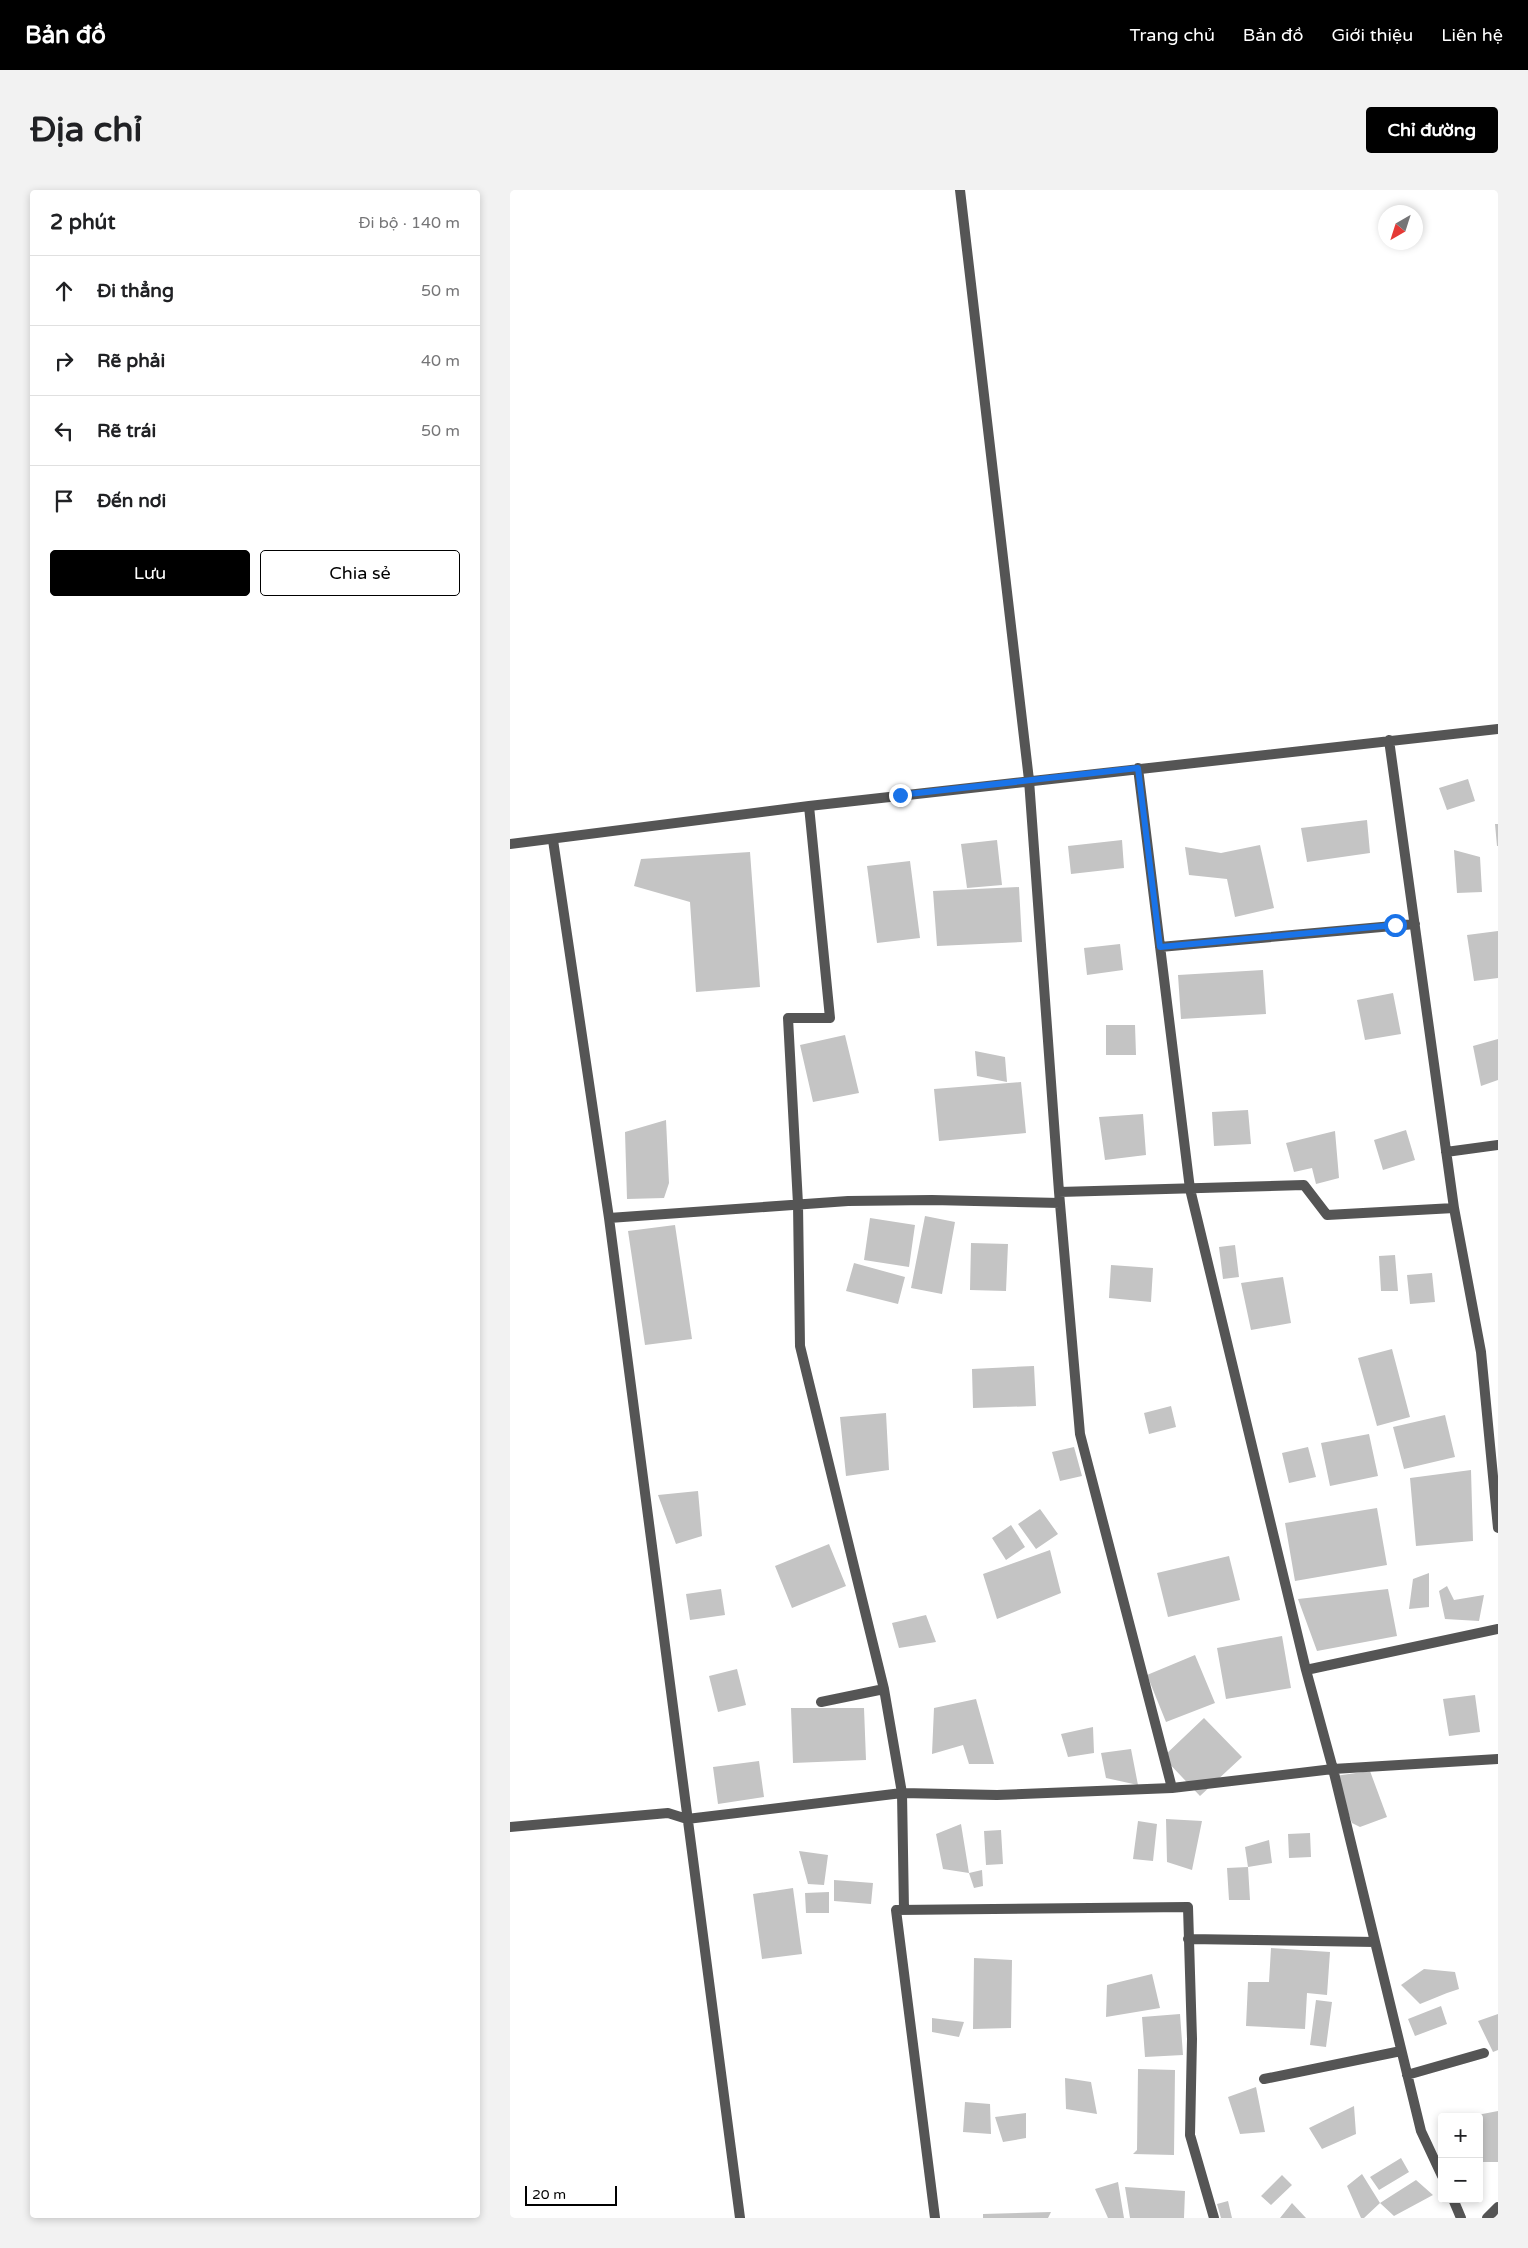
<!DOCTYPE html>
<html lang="vi">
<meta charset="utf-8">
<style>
:root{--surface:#fff;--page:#f2f2f2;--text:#202124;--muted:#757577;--line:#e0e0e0;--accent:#000}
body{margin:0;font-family:"Varela Round",sans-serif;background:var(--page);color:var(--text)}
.controls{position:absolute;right:15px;bottom:15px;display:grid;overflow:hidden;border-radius:5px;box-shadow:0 2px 8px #0003}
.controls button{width:45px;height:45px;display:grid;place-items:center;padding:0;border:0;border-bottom:1px solid var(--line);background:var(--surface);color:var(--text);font:25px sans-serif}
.compass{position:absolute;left:868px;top:15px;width:45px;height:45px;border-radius:50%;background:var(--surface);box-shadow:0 2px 8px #0003;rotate:219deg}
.scale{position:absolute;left:15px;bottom:12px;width:92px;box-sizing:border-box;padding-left:5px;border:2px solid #000;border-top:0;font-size:14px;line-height:18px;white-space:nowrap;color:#000;-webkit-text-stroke:4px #fff;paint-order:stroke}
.stop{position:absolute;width:15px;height:15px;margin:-11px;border:4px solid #1a73e8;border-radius:50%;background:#fff}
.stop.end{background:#1a73e8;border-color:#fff;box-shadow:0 1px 5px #0008}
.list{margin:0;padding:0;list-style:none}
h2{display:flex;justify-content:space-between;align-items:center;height:65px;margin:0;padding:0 20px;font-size:21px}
h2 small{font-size:16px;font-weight:400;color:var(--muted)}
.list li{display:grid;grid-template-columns:32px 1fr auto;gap:15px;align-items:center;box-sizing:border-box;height:70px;padding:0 20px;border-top:1px solid var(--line)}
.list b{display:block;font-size:19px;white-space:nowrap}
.list em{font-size:16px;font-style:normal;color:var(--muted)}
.actions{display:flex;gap:10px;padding:15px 20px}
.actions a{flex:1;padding:11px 0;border:1px solid var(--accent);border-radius:5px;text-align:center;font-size:18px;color:var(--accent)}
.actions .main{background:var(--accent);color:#fff}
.icon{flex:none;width:28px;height:28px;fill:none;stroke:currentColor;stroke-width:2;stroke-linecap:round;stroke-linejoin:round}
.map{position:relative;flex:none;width:988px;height:2028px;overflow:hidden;border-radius:5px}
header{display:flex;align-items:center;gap:30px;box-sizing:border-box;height:70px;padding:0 25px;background:var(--accent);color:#fff}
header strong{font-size:24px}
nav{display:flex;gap:28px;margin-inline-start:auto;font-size:18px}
.intro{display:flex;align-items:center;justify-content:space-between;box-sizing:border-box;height:120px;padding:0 30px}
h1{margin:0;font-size:35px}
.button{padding:12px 22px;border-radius:5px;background:var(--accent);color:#fff;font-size:18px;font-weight:700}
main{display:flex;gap:30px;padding:0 30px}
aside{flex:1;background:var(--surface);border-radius:5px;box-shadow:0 2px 8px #0003}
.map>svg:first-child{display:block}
.building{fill:#c4c4c4}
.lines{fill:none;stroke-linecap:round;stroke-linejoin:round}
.minor{stroke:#555;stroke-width:10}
.route{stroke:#1a73e8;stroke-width:6}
</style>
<header>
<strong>Bản đồ</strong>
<nav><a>Trang chủ</a><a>Bản đồ</a><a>Giới thiệu</a><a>Liên hệ</a></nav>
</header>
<div class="intro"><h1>Địa chỉ</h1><a class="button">Chỉ đường</a></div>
<main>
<aside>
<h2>2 phút<small>Đi bộ · 140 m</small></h2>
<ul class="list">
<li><svg class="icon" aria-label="ahead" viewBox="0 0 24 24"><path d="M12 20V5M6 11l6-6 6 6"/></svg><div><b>Đi thẳng</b></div><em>50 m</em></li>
<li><svg class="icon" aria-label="right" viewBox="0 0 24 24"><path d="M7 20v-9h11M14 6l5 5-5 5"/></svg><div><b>Rẽ phải</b></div><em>40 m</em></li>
<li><svg class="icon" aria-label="left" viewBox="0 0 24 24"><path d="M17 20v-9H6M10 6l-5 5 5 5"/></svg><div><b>Rẽ trái</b></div><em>50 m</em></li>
<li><svg class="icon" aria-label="arrive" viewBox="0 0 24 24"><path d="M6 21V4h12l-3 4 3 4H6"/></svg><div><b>Đến nơi</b></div></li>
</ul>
<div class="actions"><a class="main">Lưu</a><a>Chia sẻ</a></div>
</aside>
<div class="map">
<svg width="988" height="2028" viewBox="0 0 988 2028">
<rect width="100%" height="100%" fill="#fff"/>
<path class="building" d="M958,589L965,611L937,620L929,598Z
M857,630L860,663L797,672L791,638Z
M985,634H988V656H987Z
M487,650L492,695L457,698L451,654Z
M612,650L614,678L561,684L558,656Z
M750,655L764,718L725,727L717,689L679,685L675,657L711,663Z
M944,660L970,667L972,702L947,703Z
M240,662L250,797L186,802L180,712L124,696L131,669Z
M400,671L410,748L367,753L357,676Z
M509,697L512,752L427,756L423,701Z
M988,741V788L964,791L957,745Z
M610,754L613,780L577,785L574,758Z
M753,780L756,824L671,829L668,785Z
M883,803L891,844L855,850L847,810Z
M596,835H625L626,865H596Z
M335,845L349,903L303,912L290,855Z
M988,849V890L971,896L963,856Z
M465,861L495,867L497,892L467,886Z
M511,892L516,943L429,951L424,899Z
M738,920L741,954L704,956L702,922Z
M633,924L636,965L595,970L589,927Z
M156,930L159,993L154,1008L117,1009L115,942Z
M896,940L905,970L873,980L864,950Z
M825,941L829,988L806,994L802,978L784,982L776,953Z
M415,1026L445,1032L432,1104L401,1098Z
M360,1028L405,1035L399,1077L354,1070Z
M165,1035L182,1149L135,1155L118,1041Z
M461,1053L498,1054L496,1101L460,1100Z
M725,1055L729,1087L713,1089L709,1057Z
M885,1065L888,1101H871L869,1066Z
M344,1073L395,1087L388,1114L336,1101Z
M601,1075L643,1078L641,1112L599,1108Z
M922,1083L925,1112L900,1114L897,1085Z
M773,1087L781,1133L741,1140L731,1093Z
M882,1159L900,1227L867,1236L848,1168Z
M524,1176L526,1216L463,1218L462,1179Z
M661,1216L666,1237L639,1244L634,1223Z
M376,1223L379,1280L336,1286L330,1227Z
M935,1225L945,1267L894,1279L883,1237Z
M859,1244L868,1286L820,1296L811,1253Z
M564,1257L572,1286L550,1291L542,1262Z
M798,1257L806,1287L779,1293L772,1263Z
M961,1280L963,1351L906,1356L900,1288Z
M188,1301L192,1346L166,1354L148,1305Z
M867,1318L877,1375L785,1391L775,1333Z
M530,1319L548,1344L526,1359L508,1334Z
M501,1335L515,1357L496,1370L482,1348Z
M319,1354L336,1396L282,1418L265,1376Z
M540,1360L551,1403L487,1429L473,1384Z
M719,1366L730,1410L658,1427L647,1383Z
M919,1383V1417L899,1419L903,1389Z
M937,1396L944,1410L974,1405L969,1431L935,1429L929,1401Z
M211,1399L215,1425L180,1430L176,1404Z
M878,1399L887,1446L807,1461L788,1409Z
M416,1425L426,1452L389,1458L382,1433Z
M772,1446L781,1498L716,1509L707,1458Z
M685,1465L705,1513L656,1532L637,1485Z
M227,1479L236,1515L208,1522L199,1486Z
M965,1505L970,1542L939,1546L933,1509Z
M466,1509L484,1574H459L453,1555L422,1564L424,1518Z
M281,1518H354L356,1570L283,1573Z
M694,1528L732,1567L690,1606L653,1567Z
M583,1537L584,1563L558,1567L551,1544Z
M621,1559L628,1595L596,1588L591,1563Z
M249,1571L254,1607L208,1614L203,1577Z
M860,1581L877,1627L850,1637L842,1633L825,1586Z
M656,1629L692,1631L682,1680L657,1672Z
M628,1631L647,1634L643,1671L623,1669Z
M451,1634L459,1683L433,1679L426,1644Z
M491,1640L493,1674L476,1675L474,1641Z
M800,1643L801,1667L779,1668L778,1644Z
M759,1650L762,1673L738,1677L735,1657Z
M289,1661L318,1665L314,1695L298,1694Z
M738,1677L740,1710H719L717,1678Z
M472,1680L473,1696L464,1698L459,1683Z
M324,1690L363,1693L361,1714L324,1711Z
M283,1698L292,1764L252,1769L243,1704Z
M319,1702V1723H296L295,1703Z
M761,1758L820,1762L817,1805L797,1803L795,1839L736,1836L738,1792H759Z
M464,1768L502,1770L501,1838L463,1839Z
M914,1779L945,1782L949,1799L937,1803L910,1814L891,1795Z
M642,1784L650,1818L596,1827L597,1795Z
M806,1810L822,1812L816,1857L800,1855Z
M931,1816L937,1834L905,1846L898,1829Z
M670,1824L673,1865L635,1867L632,1827Z
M988,1824V1860L983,1862L968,1831Z
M422,1828L454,1832L449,1847L422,1842Z
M628,1879L665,1880L664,1965L623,1964L627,1960Z
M555,1888L581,1892L587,1924L556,1919Z
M746,1897L755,1942L730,1944L718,1907Z
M455,1912L480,1914L481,1944L453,1942Z
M844,1916L846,1944L812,1959L799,1938Z
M988,1921V1972H969V1927L962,1926Z
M516,1923V1948L493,1952L485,1927Z
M891,1968L899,1982L869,2000L860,1987Z
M852,1984L870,2013L854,2028H851L837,1996Z
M772,1985L782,1995L761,2015L751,2006Z
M906,1990L923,2005L884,2026L870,2013Z
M608,1992L614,2028H598L585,1999Z
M615,1997L675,2001L674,2028H620Z
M718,2011L722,2028H711L707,2014Z
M782,2013L796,2028H770Z
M541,2022L538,2028H473V2024Z"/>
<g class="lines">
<path class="minor" d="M450,0L519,590L549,1002L570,1244L662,1598
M879,550L944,1018L971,1162L988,1338
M628,578L680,999L796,1480L823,1579L911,1941L932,1986
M299,616L320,828H278L288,1014L290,1156L374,1499L392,1603L394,1720
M43,650L99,1028L230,2028
M0,654L299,616L988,539
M650,757L905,734
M936,962L988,955
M549,1002L794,995L817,1025L944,1018
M99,1028L338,1011L422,1010L550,1013
M796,1480L988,1439
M311,1512L374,1499
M0,1637L158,1623L177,1629L392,1603L487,1605L662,1598L823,1579L988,1569
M678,1749L865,1752
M897,1885L974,1863
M754,1889L891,1861
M943,2009L951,2028
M425,2028L386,1720L678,1717L682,1849L680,1945L704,2028
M977,2028L988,2017"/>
</g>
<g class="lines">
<path class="route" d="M390,605L628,578L650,757L885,735"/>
</g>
</svg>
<div class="controls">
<button>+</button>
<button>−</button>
</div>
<svg class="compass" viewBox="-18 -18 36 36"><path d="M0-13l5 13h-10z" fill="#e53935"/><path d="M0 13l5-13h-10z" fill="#757577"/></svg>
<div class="scale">20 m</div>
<div class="stop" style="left:885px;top:735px"></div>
<div class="stop end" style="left:390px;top:605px"></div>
</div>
</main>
